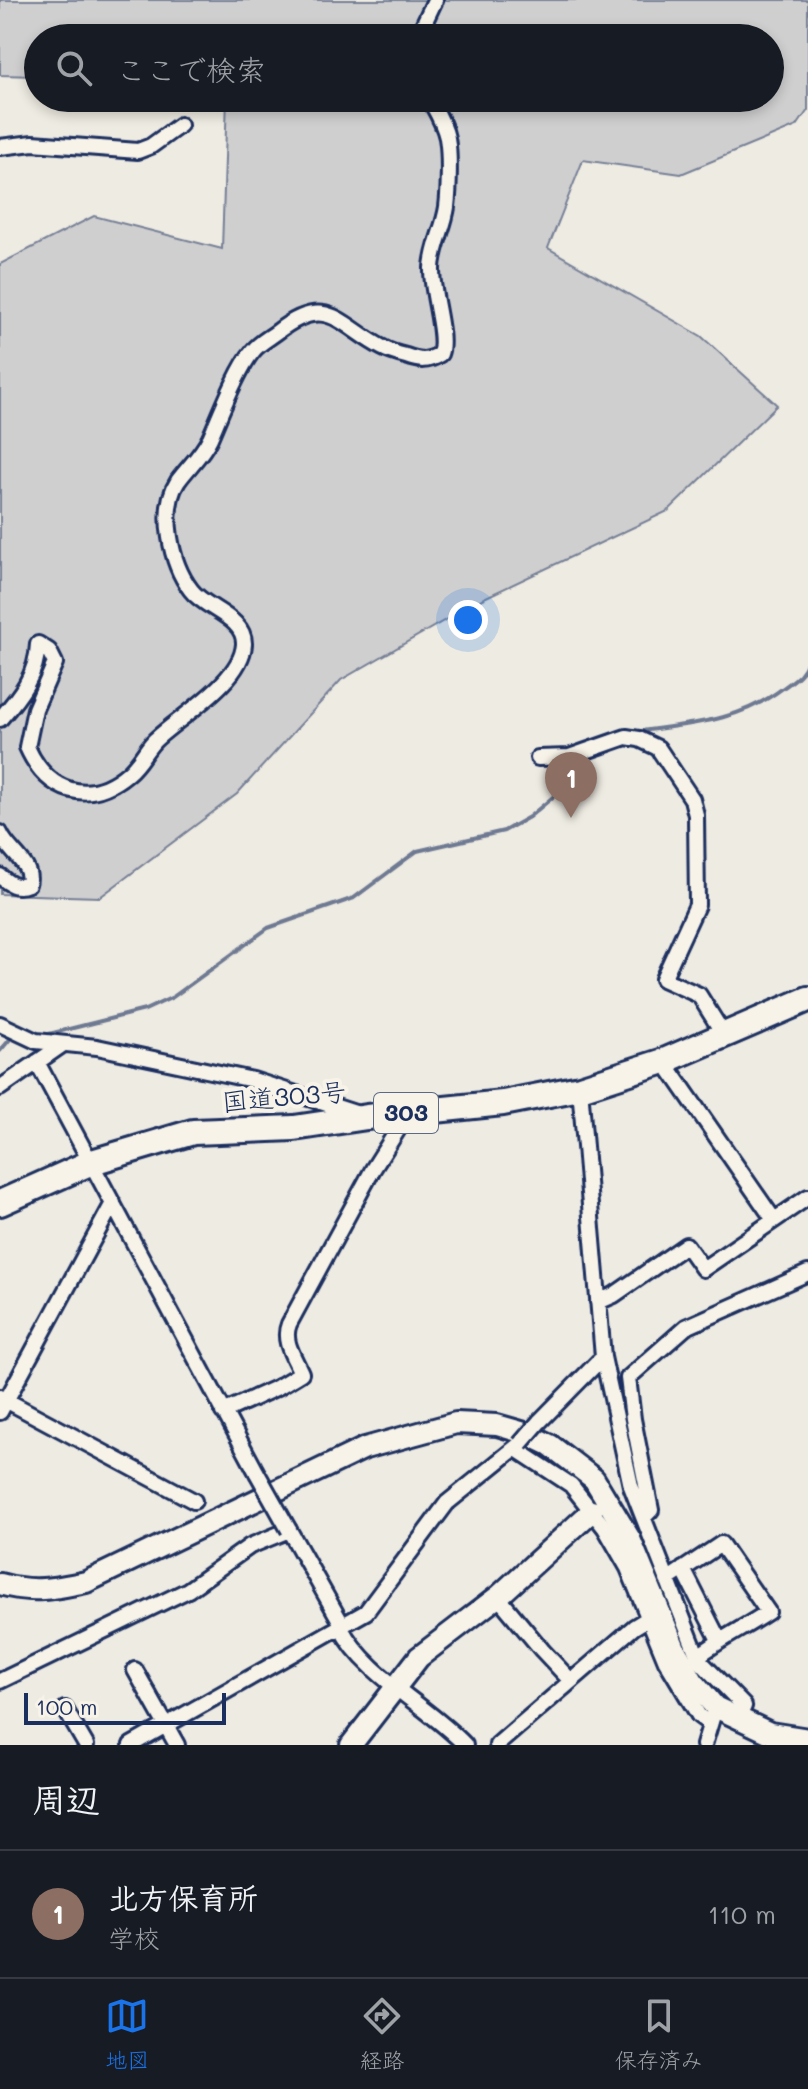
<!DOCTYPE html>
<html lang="ja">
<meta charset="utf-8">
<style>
:root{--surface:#171b24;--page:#20242c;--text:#f1f3f6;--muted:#9ea1a6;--line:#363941;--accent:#1a73e8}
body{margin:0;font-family:Mali,"Klee One",sans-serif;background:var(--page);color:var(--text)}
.scale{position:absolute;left:24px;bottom:20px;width:202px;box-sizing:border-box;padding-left:8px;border:4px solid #1b2f5e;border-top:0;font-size:22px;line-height:28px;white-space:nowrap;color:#1b2f5e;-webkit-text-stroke:6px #f7f3e8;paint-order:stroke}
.you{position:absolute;left:468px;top:620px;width:28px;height:28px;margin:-20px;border:6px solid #fff;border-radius:50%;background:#1a73e8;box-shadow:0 0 0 12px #1a73e833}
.badge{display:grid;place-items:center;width:52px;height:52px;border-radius:50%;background:var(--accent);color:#fff;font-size:26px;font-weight:700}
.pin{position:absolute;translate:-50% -66px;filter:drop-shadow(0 2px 4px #0008)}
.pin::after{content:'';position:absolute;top:42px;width:28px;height:24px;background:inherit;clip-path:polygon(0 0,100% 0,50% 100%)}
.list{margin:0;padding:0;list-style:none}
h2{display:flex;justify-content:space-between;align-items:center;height:104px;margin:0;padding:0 32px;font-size:34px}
h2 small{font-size:26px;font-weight:400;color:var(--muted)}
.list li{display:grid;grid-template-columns:52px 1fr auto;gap:24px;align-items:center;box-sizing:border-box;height:128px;padding:0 32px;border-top:2px solid var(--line)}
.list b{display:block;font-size:30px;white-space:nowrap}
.list p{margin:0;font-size:26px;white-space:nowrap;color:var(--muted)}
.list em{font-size:26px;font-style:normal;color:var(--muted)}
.icon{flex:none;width:44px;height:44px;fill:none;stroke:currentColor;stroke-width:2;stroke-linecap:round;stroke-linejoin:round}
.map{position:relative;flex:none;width:808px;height:1745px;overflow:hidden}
.search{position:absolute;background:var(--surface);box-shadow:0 4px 12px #0003;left:24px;right:24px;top:24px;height:88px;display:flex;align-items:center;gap:20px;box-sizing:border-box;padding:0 28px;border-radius:44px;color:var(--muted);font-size:30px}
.sheet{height:232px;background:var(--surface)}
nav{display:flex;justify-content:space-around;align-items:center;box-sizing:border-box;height:112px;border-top:2px solid var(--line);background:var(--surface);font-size:22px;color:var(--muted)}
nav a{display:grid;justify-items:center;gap:4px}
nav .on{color:var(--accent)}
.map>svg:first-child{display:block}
.green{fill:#cfcfcf;stroke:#757f96;stroke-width:2}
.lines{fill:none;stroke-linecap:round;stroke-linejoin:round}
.stream{stroke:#6e7992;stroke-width:4}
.street-casing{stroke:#1b2f5e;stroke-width:20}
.secondary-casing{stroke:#1b2f5e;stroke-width:26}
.highway-casing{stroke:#1b2f5e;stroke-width:30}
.street{stroke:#f7f3e8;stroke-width:14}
.secondary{stroke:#f7f3e8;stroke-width:20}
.highway{stroke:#f7f3e8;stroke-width:24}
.street-bridge-casing{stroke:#1b2f5e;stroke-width:20;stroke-linecap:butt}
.street-bridge{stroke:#f7f3e8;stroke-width:14}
.labels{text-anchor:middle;stroke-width:8;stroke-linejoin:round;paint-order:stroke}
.shield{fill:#f7f3e8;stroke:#5d6a87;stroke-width:2}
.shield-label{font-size:24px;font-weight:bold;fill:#1b2f5e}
.street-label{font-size:26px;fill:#1b2f5e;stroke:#f7f3e8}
</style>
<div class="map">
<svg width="808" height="1745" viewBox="0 0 808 1745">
<rect width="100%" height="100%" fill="#eeebe2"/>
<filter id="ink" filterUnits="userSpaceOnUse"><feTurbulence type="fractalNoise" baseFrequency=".0125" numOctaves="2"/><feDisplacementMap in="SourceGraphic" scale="16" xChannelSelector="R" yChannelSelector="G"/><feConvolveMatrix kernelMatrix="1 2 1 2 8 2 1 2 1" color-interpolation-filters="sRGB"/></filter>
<g filter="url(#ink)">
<path class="green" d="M0,0H808V110L797,126L681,174L583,160L548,248L701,336L777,405L668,511L482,599L341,680L237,794L100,897L0,894V264L94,216L222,249L227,98H770V38H38V76L0,75Z"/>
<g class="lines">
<path class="stream" d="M633,732C688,724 737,723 783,688C795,679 803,675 808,661
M37,1037L145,1010L173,997L268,928L354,898L417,851L504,831L529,817L553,797L587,757
M0,1051L12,1037L26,1042"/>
<defs>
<path id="street" d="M417,38L435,0
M0,147L33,143L138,151L151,146L180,125
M0,719C20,696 37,675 38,644L49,651L55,663L35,709L27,747C47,792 88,807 128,773C140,763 145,750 155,740C179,717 242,681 244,644C245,617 205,609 191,590C171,564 159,510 178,481C189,466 202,455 210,438C220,415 238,368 253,351C259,343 269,338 277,332C328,292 340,326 383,348C390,352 398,354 406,356C420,361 427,362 440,354C447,336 431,292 432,268C433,246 444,228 447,207C449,190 450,154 447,138C444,123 436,111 429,98
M538,758L569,757L626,737L639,739L658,748L692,799L696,815L697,905L663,979L699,995L724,1035
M0,833C7,851 34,864 28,884C16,889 9,884 0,876
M0,1024L36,1041L97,1047L253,1080L358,1114
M664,1061L774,1220
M37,1062L257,1473
M0,1088L62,1045
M580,1088L603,1357L631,1486L699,1660L744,1706L738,1719
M598,1302L614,1295L686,1245L703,1269L808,1197
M0,1397L194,1501
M0,1412L113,1203
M223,1412L278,1387L301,1373C294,1357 282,1341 289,1324L373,1169L402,1123V1113
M539,1422L603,1357
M516,1449L571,1485L605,1528L628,1568L666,1661L699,1716L710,1724
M644,1517L651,1510L633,1419L628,1378L686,1327L808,1273
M683,1569L719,1640
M667,1580L721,1544L768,1612C744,1628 720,1639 697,1657
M498,1597L542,1650L571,1681
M341,1628C364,1674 429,1707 465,1745
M135,1670L177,1745
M0,1681L188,1590L250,1546L289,1530L343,1626
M65,1709L86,1745
M131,1745L366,1612L447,1503L520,1444
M497,1745L634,1627L647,1619
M704,1745L713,1715"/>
<path id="secondary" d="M0,1584C32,1593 53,1589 86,1582L365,1448L456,1423L497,1425L525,1433L550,1445L594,1479L630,1539L676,1651L693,1681L715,1707L770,1733L808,1739
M351,1745L419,1657L500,1595L592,1511"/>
<path id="highway" d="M0,1203L92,1162L193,1132L294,1128L367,1117L503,1103L580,1088L664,1061L808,999"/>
</defs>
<use href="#street" class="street-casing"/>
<use href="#secondary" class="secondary-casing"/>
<use href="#highway" class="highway-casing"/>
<use href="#street" class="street"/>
<use href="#secondary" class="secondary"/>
<use href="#highway" class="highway"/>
<defs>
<path id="street-bridge" d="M520,1444L539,1422
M257,1473L289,1530"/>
</defs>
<use href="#street-bridge" class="street-bridge-casing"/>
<use href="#street-bridge" class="street-bridge"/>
</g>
</g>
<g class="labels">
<rect class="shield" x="374" y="1093" width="64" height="40" rx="6"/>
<g class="shield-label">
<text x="406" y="1121">303</text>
</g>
<g class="street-label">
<text transform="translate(284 1097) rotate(-5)" y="9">国道303号</text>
</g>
</g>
</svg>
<div class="scale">100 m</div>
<div class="you"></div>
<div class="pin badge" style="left:571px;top:818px;background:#8d6e63">1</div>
<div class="search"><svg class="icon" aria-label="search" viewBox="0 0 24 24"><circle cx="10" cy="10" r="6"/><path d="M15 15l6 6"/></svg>ここで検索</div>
</div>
<section class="sheet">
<h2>周辺<small></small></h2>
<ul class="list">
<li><span class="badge" style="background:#8d6e63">1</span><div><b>北方保育所</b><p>学校</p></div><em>110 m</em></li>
</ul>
</section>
<nav>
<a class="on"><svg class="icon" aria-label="map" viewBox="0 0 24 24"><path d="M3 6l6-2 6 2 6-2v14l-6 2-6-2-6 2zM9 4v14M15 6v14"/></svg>地図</a>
<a><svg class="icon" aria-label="directions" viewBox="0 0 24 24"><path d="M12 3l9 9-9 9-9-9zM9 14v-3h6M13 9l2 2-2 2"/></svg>経路</a>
<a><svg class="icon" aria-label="saved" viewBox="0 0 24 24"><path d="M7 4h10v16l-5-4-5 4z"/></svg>保存済み</a>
</nav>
